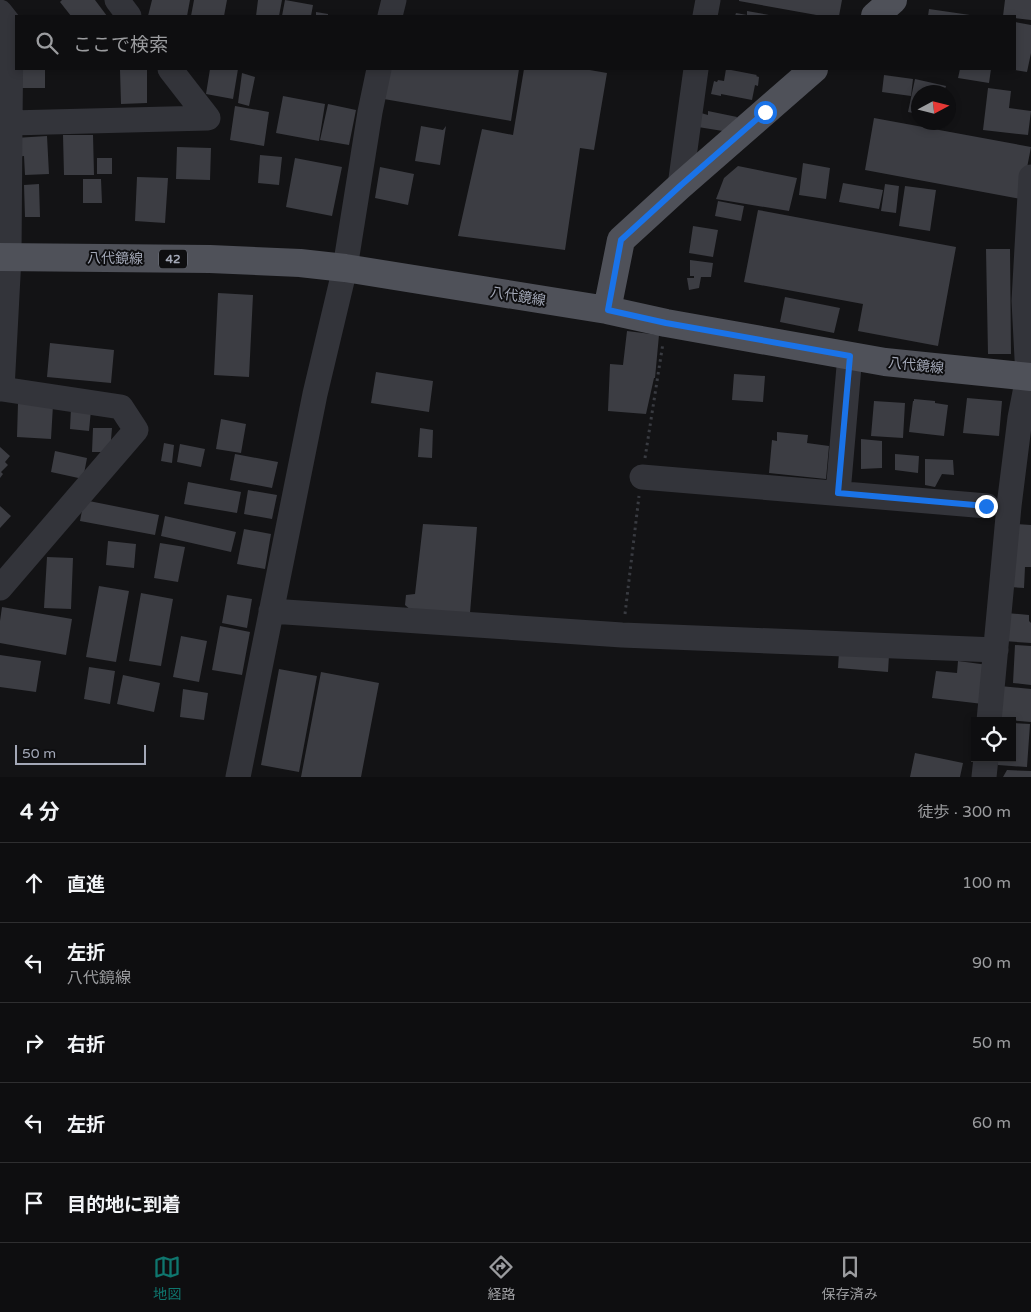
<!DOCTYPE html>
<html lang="ja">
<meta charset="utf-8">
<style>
:root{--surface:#0e0e10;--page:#1c1c1e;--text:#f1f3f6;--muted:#9b9c9f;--line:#2e2e30;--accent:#0f766e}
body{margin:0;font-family:"Varela Round","Noto Sans JP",sans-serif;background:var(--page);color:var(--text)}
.controls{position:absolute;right:15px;bottom:15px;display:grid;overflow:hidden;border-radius:0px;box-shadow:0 2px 8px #0003}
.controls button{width:45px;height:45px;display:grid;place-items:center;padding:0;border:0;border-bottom:1px solid var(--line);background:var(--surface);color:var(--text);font:25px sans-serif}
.compass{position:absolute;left:911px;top:85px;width:45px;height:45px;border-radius:50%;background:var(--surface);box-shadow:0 2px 8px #0003;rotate:83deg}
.scale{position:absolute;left:15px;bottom:12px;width:131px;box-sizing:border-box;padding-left:5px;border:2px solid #a3a8b7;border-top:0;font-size:14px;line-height:18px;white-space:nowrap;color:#a3a8b7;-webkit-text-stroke:4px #0e0e10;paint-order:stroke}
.stop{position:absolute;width:15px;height:15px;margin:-11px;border:4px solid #1a73e8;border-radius:50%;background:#fff}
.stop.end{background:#1a73e8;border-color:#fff;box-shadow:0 1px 5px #0008}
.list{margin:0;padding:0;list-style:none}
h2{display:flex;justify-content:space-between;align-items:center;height:65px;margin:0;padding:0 20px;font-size:21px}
h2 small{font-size:16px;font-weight:400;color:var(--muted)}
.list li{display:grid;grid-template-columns:32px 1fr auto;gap:15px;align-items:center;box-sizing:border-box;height:80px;padding:0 20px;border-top:1px solid var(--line)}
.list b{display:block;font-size:19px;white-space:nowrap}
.list p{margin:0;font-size:16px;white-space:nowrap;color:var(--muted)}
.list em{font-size:16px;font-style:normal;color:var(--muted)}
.icon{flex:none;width:28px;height:28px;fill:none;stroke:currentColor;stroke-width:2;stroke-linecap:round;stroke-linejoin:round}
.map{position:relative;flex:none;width:1031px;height:777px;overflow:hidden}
.search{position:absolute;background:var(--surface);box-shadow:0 2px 8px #0003;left:15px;right:15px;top:15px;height:55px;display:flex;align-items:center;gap:12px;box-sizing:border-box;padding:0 18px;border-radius:0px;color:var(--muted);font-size:19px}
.sheet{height:465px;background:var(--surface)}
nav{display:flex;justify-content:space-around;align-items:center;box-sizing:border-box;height:70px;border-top:1px solid var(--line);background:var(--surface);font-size:14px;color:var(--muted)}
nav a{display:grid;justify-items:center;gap:2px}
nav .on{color:var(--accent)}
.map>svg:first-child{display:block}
.building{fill:#3c3d43}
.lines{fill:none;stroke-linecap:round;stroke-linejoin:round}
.path{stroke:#393b41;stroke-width:3;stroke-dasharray:2.5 4;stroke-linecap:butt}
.minor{stroke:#33343a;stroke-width:25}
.major{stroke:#4f5159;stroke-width:28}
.route{stroke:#1a73e8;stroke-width:6}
.labels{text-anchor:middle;stroke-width:4;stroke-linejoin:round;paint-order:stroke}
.shield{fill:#0e0e10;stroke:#767a85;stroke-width:1}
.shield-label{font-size:12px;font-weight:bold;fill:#a3a8b7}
.street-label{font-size:14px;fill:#a3a8b7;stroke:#0e0e10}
</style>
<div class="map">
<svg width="1031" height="777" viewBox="0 0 1031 777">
<rect width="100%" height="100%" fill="#131315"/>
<path class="building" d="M62,0H95L107,16H71L60,2Z
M152,0H190L187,16H148Z
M194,0H227L224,16H191Z
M258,0H282L279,16H256Z
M285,0L313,5L311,16H282Z
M739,0H842L839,16H822L739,1Z
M1005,0H1031V20L1015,18V16H1003Z
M929,9L970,15L969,16H928Z
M747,11L769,15V16H735L736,13L747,15Z
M316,12L328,14V16H316Z
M1015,22L1031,25V53L1027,72L1015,70Z
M18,69H45V88H18Z
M210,69H238L233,99L206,94Z
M383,69H519L511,121L378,98Z
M524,69H584L607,73L594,150L580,148L565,250L458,236L482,129L513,135Z
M726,69L757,75L756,76L759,77L758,86L755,85L752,100L721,94V96L711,94L714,81L717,82L718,80L724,81Z
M960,69H991L989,83L958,78Z
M120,70H147V103L121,104Z
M242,73L255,77L249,106L238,103Z
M884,75L913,79L911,96L882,92Z
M915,79L946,86L944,92H918V114L908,112Z
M988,88L1011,91L1009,108L1031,111L1028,135L983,130Z
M283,96L325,104L319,141L276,133Z
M328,104L356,110L349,145L320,140Z
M235,106L269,112L264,146L230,140Z
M708,111L737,117L735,124L731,123L729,132L698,127L701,113L708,115Z
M874,118L1031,147L1021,199L865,170Z
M421,126L443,130L446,126L440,165L415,161Z
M63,135H93L94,175H64Z
M47,136L49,174L25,175L24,156L16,157L15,138Z
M177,147L211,148L210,180L176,179Z
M260,155L282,157L279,185L258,183Z
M97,158H112V174H97Z
M295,158L342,167L332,216L286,207Z
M803,163L830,168L826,199L799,195Z
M738,166L797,178L789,211L716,199L724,178Z
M380,167L414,174L408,205L375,198Z
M137,177L168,178L165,223L135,221Z
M83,179H101L102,203H83Z
M843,183L883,190L879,209L839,202Z
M39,184L40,217H25L24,185Z
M885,184L899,186L896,213L881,211Z
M905,186L936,190L930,231L899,226Z
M718,201L744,206L741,221L715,216Z
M758,210L956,247L938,346L858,331L863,304L744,282Z
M693,226L718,230L713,257L689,253Z
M986,249H1010L1011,354H988Z
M690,260L713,263L711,277H701L699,288L689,290L687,278H694V276H690Z
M218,293L253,295L249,377L214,375Z
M785,297L840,308L834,333L780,322Z
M627,331L659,335L655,378H654L646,414L608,411L610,364L623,365Z
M50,343L114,350L111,383L47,377Z
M376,372L433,381L429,412L371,403Z
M734,374L765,376L763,402L732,400Z
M967,398L1002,401L999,436L963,433Z
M914,399L935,401V403L948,405L944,436L909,432L913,401H914Z
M874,401L905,403L903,438L871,436Z
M18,403L53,405L51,439L17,437Z
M71,408L91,410L89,431L70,429Z
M221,419L246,424L241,453L216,449Z
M93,428H112L110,452H92Z
M420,428L433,430L432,458L418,457Z
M777,432L808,435L807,443L829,446L826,479L769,473L772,440L777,441Z
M861,439L882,441V468L861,469Z
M164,443L174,445L172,463L161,461Z
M180,444L205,449L201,467L177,462Z
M0,447L10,456L5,462L8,465L1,472L3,474L0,478Z
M55,451L87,458L83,479L51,472Z
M235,454L278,462L272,488L230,480Z
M895,454L919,456L918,473L895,470Z
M925,459L953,460L954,475L942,474L935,487L925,485Z
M188,482L241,492L237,513L184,504Z
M248,490L277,495L272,519L244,514Z
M84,500L159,515L155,535L80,521Z
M0,506L11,516L0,528Z
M165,516L236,532L231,552L161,536Z
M423,524L477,527L470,613L412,611L405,605L406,595L415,594Z
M1014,524L1031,525V567H1025L1024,588L1009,587Z
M244,529L271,534L265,569L237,564Z
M108,541L136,544L134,568L106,565Z
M160,543L185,547L178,582L154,578Z
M47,557L73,558L71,609L44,608Z
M99,586L129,591L116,662L86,657Z
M141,593L173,599L161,666L129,661Z
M227,595L252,599L247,628L222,623Z
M2,607L72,619L66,655L0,643V621Z
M1006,613L1029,615V621L1031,623V643L1004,641Z
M220,626L250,632L242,675L212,670Z
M181,636L207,641L199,682L173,677Z
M1015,645L1031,646V685L1013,683Z
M839,652L889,655L888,672L838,668Z
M0,655L41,661L36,692L0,687Z
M958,661L988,665L983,704L932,698L936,671L957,673Z
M89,667L115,671L110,704L84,699Z
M279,669L317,676L299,772L261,765Z
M321,672L379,683L361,777H301Z
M123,675L160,683L154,712L117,704Z
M1000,686L1031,689V722L998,719Z
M183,689L208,693L204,720L180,717Z
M1012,723L1030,724L1027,767L998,765V758H1012Z
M915,753L963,763L960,777H910Z
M1007,770L1031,771V777H1003Z"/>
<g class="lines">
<path class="path" d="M645,458L663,343
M625,614L639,496"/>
<path class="minor" d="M117,0L129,16
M0,12L11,26L10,123L208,118L170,69
M390,16L394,0
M705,16L708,0
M0,123H10L9,257L2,389H0
M680,186L696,69
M642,477L987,506
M838,493L850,355
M0,588L136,430L121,407L2,389
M271,611L622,635L996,650
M989,721L1009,506L1020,418L1028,377L1024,301L1031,177
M238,777L315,394L345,268L370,112L379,69
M984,777L986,758"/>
<path class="major" d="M875,16L893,0
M0,257L210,259L300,263L345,268L607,310L666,323L885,362L1031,377
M607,310L621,240L680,186L814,69"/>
</g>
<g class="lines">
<path class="route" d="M765,112L680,186L621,240L608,310L666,323L850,356L838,493L986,506"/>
</g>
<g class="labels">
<rect class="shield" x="159" y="249.5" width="28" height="19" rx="4"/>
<g class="shield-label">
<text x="173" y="263">42</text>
</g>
<g class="street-label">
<text transform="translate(115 258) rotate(1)" y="5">八代鏡線</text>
<text transform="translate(518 296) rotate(9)" y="5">八代鏡線</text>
<text transform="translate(916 365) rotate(6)" y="5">八代鏡線</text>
</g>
</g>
</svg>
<div class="controls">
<button><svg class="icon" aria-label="locate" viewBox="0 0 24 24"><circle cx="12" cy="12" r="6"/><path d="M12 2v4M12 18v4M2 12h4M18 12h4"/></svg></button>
</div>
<svg class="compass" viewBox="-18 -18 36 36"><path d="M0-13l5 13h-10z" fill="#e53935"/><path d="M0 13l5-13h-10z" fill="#9b9c9f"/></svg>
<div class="scale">50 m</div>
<div class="stop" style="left:765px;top:112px"></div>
<div class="stop end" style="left:986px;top:506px"></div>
<div class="search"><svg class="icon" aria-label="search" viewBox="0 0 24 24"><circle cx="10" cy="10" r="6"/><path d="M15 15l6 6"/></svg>ここで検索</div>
</div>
<section class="sheet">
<h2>4 分<small>徒歩 · 300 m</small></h2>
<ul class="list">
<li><svg class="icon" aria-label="ahead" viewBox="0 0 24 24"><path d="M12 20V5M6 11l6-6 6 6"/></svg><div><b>直進</b></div><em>100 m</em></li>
<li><svg class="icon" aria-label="left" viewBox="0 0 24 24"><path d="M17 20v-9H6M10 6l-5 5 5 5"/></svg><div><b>左折</b><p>八代鏡線</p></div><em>90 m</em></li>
<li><svg class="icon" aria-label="right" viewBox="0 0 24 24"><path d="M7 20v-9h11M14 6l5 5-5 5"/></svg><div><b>右折</b></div><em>50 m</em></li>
<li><svg class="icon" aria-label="left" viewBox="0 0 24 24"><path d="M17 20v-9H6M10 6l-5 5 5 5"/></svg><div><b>左折</b></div><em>60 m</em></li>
<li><svg class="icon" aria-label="arrive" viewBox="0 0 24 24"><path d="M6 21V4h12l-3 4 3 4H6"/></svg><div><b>目的地に到着</b></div></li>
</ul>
</section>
<nav>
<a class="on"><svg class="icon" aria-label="map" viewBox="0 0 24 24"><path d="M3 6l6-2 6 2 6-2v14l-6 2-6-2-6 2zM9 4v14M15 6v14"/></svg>地図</a>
<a><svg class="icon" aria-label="directions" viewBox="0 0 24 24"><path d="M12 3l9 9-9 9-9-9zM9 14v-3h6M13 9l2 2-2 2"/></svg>経路</a>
<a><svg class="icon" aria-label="saved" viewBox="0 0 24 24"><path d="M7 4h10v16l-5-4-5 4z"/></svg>保存済み</a>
</nav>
